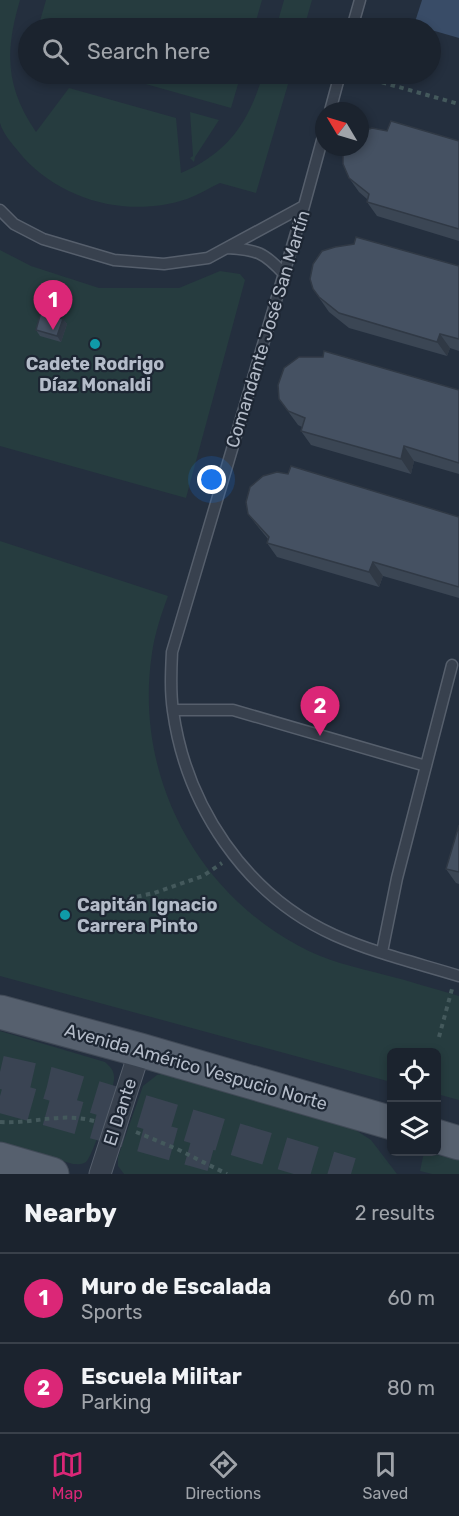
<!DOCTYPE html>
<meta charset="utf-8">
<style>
:root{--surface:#1b232e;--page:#242b36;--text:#f1f3f6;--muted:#a0a4aa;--line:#39404a;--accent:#db2777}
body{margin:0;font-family:Rubik,sans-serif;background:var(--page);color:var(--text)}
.controls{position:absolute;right:18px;bottom:18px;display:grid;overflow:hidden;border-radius:9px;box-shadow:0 3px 9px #0003}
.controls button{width:54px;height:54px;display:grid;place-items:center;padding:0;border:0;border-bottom:2px solid var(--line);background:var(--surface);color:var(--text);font:30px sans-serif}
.compass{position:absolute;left:315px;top:102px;width:54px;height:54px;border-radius:50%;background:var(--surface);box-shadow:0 3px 9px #0003;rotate:308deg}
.you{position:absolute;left:212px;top:480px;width:21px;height:21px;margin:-15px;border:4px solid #fff;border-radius:50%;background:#1a73e8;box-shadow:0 0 0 9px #1a73e833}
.badge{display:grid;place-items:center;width:39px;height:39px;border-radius:50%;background:var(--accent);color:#fff;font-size:20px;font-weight:700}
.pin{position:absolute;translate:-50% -50px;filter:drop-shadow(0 2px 3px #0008)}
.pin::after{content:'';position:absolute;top:32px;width:21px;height:18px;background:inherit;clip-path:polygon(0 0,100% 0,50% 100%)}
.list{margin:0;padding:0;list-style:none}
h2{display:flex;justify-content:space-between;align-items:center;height:78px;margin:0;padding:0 24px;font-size:26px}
h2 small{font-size:20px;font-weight:400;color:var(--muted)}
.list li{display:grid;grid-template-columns:39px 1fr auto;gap:18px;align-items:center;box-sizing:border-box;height:90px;padding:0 24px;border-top:2px solid var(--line)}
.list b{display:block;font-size:22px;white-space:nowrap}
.list p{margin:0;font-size:20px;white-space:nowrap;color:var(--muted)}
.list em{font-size:20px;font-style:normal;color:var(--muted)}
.icon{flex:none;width:33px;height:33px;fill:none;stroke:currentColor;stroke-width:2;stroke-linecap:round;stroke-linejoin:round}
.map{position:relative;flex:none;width:459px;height:1174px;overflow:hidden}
.search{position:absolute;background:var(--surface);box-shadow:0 3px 9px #0003;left:18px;right:18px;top:18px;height:66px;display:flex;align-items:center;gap:15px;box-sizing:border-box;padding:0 21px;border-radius:33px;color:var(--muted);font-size:22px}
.sheet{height:258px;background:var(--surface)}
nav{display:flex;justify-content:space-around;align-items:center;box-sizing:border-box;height:84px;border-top:2px solid var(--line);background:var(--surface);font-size:16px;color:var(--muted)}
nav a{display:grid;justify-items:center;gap:3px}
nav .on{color:var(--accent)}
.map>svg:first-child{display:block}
.green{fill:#263c3f}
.water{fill:#394c67}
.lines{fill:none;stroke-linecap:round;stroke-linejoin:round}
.motorway-tunnel{stroke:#3a4453;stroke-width:33;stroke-dasharray:33 16;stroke-linecap:butt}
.service-casing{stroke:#565f6c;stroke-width:13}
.minor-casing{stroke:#565f6c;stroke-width:23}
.primary-casing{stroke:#414a57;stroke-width:35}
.path{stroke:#44595c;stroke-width:4;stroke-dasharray:4.5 4.5;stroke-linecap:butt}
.service{stroke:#38414e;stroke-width:10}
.minor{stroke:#38414e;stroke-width:21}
.primary{stroke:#56606e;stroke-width:33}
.wall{fill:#3b4654}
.shaded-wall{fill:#303945}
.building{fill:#455162;stroke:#303945;stroke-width:1.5}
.culture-dot{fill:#0f9aa8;stroke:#1d2633;stroke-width:2}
.labels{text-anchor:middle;stroke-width:4.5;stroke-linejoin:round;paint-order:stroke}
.street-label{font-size:18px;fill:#b4bcc9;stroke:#1d2633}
.poi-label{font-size:18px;font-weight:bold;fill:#b4bcc9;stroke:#1d2633}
</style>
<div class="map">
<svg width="459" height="1174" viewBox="0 0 459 1174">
<rect width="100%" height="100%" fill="#242f3e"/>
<path class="green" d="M0,0H20C5,51 5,87 36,132L69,88L176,118L181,173C228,153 249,122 263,74H291L256,193L220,183C209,188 198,195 187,199C130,218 64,202 23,157C16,148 3,135 0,123C0,113 0,98 0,87C0,58 0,29 0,0Z
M46,0H262L254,28H38Z
M284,0H312L304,28H276Z
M110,74H241L231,108Z
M190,112L219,120L195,157L194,162L190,158L193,156Z
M0,250L31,266L99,288H179L220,271L240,274L245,280L186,498L0,446Z
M0,541L168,596C161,615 155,633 152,653C134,772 193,889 299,946C326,961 355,967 385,975C410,981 434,989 459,996V1100L437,1094L436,1052H392L391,1082L0,976Z
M0,1031L105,1062C110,1067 114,1070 114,1077C115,1087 93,1157 86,1162C82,1165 77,1164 73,1164L0,1143Z
M165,1073L354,1129L371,1140L397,1174H124L118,1166V1157L143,1086L157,1075Z
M424,1152L459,1160V1174H432L420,1171Z"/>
<path class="water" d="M422,0H459V38L414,25Z"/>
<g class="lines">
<path class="motorway-tunnel" d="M0,1072L48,1083L351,1174
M0,1096L212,1155"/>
<defs>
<path id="service" d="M352,28L360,0
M330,111L340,74
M324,133L304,206L172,652C171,672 170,691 173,711C186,805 245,895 334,935C374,953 417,963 459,976
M0,210L14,224L43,239L114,260L164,264L208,258L304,206
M228,248C257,250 264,252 284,274
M173,710H233L426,766
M382,952L397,878L452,665"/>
<path id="minor" d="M100,1174L140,1050"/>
<path id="primary" d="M0,1012L140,1050L392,1123
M436,1136L459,1143
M0,1159L52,1174"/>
</defs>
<use href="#service" class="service-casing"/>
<use href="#minor" class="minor-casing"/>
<use href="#primary" class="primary-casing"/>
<path class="path" d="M356,75L459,104
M93,906L154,893L203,876L222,863
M439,1037L452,989
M0,1122C34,1124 60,1112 94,1121
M136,1132L177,1149L227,1174"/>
<use href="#service" class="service"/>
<use href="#minor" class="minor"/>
<use href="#primary" class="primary"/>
</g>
<path class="wall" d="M387,131L459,141V241L377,216L367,202V199L359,192L349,178Z
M459,266V351L450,348L447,356L349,328L329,312L313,289Z
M63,319L67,324L61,342L40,336L36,330Z
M459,390V474L414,461L411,474L311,445L301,431L302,427L298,425L279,399Z
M248,514L459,517V598L383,576L379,587L277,557L267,543L268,539L259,528Z
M459,825V884L456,883L446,869Z"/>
<path class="shaded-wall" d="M63,319L67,324L61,342L57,336Z
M440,334L450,348L447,356L437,342Z
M404,446L414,461L411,474L401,459Z
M373,562L383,576L379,587L369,572Z"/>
<path class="building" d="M391,121L459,141V229L367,202L369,194L349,178L343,164V153L346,147H360V132L372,128L387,131Z
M356,237L459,266V339L440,334L437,342L339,313L319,297L313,289L310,279L313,264L322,251L335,247L354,244Z
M41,312L63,319L57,336L36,330Z
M324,351L459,390V463L404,446L401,459L301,431L305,418L288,411L279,399L278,385L284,368L299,357H323Z
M291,466L459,517V587L373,562L369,572L267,543L269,537L248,514L246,502L250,487L263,476L277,472L288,474Z
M459,825V872L446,869Z"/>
<g class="culture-dot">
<circle cx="95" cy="344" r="6"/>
<circle cx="65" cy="915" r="6"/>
</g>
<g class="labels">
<g class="street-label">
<text transform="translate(268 329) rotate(-73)" y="6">Comandante José San Martín</text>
<text transform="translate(196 1067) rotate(16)" y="6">Avenida Américo Vespucio Norte</text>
<text transform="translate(120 1112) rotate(-72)" y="6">El Dante</text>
</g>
<g class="poi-label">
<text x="95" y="370">Cadete Rodrigo<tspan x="95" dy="21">Díaz Monaldi</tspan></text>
<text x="77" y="911" text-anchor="start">Capitán Ignacio<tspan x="77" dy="21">Carrera Pinto</tspan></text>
</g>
</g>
</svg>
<div class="controls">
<button><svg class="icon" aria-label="locate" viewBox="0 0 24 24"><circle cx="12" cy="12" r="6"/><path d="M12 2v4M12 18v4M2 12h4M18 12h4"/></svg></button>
<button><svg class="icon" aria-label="layers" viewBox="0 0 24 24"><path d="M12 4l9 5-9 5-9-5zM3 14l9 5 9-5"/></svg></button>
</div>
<svg class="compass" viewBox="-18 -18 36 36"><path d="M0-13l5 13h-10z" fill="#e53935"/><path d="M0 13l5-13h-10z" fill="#a0a4aa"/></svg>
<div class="you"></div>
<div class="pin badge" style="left:53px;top:330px">1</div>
<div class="pin badge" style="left:320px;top:736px">2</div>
<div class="search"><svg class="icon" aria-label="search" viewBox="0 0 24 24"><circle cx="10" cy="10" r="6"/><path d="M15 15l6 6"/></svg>Search here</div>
</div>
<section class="sheet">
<h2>Nearby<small>2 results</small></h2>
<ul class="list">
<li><span class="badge">1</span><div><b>Muro de Escalada</b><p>Sports</p></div><em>60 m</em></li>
<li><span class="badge">2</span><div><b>Escuela Militar</b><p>Parking</p></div><em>80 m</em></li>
</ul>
</section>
<nav>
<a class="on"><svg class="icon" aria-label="map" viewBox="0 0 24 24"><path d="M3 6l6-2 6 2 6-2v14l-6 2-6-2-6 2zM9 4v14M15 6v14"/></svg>Map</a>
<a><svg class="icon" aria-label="directions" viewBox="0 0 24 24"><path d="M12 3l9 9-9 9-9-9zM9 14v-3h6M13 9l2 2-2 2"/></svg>Directions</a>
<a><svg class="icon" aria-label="saved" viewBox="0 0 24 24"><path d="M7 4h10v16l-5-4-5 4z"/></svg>Saved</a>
</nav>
